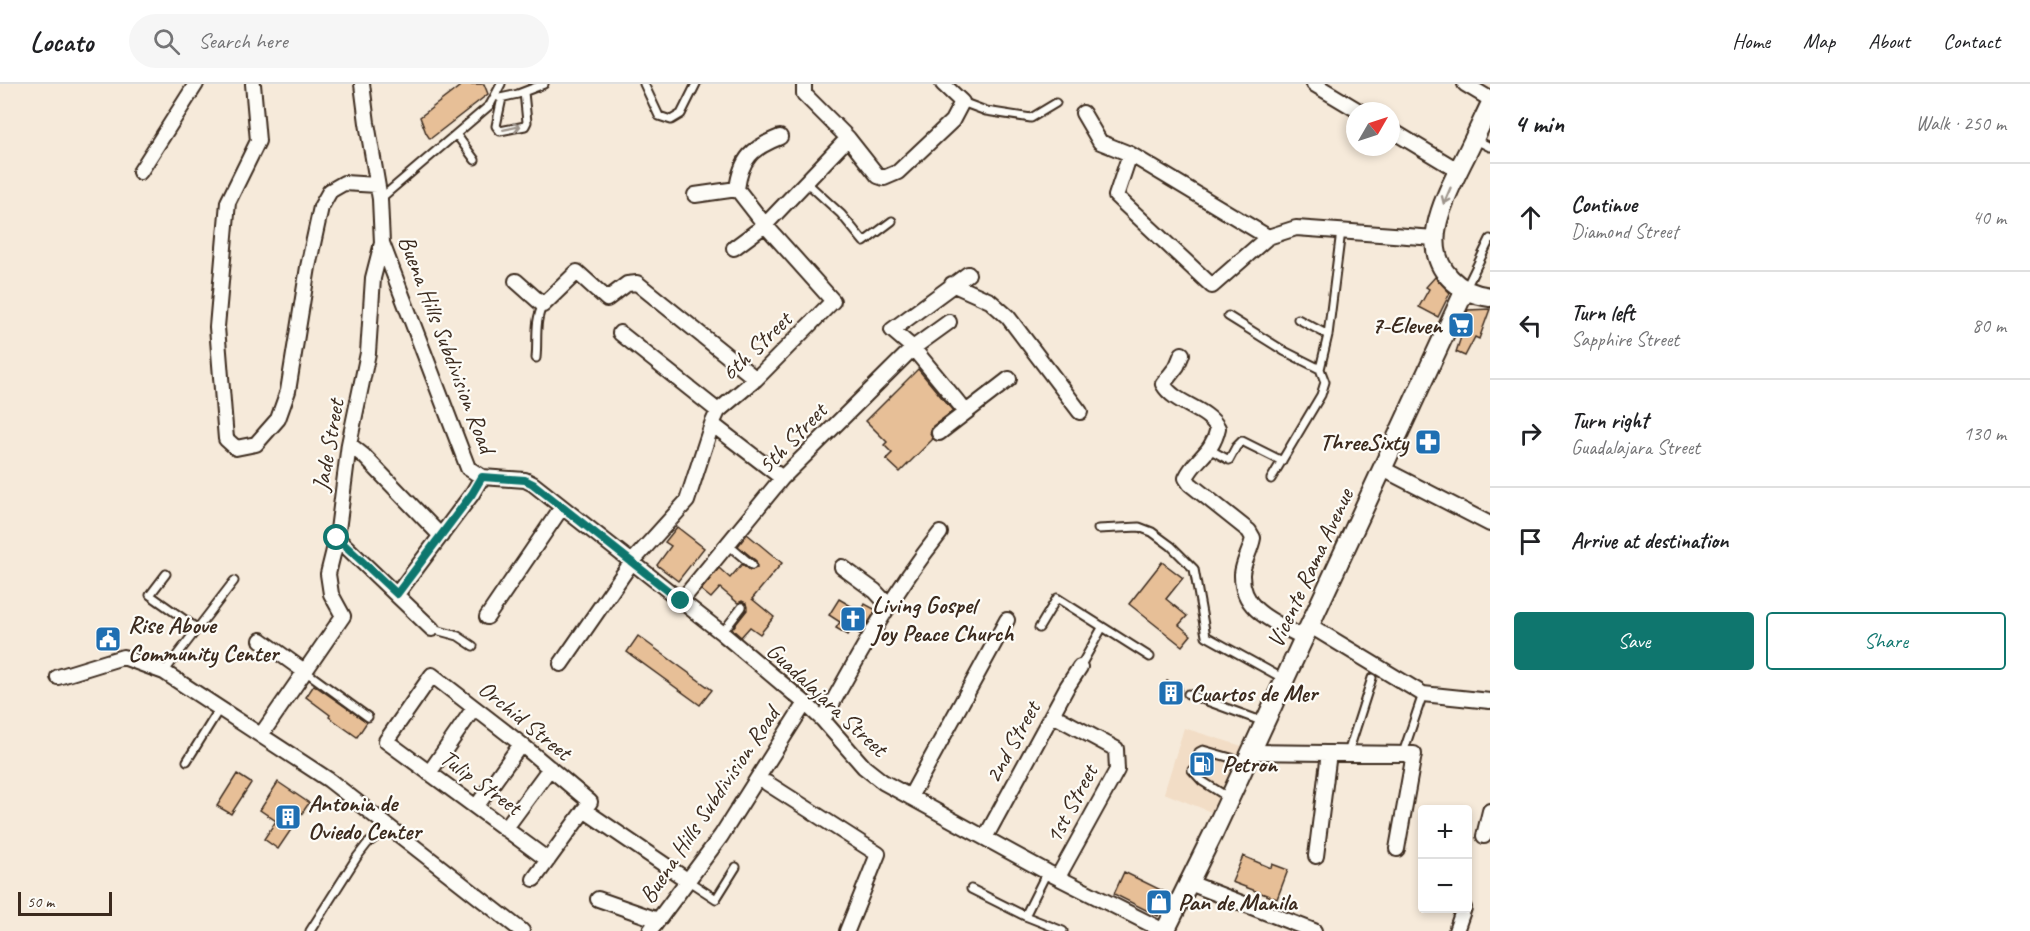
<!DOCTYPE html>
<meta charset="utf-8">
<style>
:root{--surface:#fff;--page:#f6f6f6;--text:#202124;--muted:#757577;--line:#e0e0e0;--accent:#0f766e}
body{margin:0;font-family:Caveat,sans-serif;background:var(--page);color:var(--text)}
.controls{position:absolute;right:18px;bottom:18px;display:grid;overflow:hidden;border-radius:6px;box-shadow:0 3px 9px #0003}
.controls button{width:54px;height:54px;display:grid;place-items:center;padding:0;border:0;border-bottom:2px solid var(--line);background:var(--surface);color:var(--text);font:30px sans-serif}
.compass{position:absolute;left:1346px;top:18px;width:54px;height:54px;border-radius:50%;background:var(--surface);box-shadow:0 3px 9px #0003;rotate:51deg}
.scale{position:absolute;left:18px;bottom:15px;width:94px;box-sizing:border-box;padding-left:6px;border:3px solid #3b2a1e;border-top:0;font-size:16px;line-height:21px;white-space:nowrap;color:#3b2a1e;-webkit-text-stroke:4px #fdfcf7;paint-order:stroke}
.stop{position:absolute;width:18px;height:18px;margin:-14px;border:4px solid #0f766e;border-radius:50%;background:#fff}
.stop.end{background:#0f766e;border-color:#fff;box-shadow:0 2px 6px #0008}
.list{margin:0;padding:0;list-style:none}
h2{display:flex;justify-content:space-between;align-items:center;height:78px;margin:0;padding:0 24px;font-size:26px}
h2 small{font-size:20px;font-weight:400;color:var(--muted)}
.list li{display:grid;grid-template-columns:39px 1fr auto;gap:18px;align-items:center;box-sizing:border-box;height:108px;padding:0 24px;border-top:2px solid var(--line)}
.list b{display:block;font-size:22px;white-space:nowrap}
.list p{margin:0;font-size:20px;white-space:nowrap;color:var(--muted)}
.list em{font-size:20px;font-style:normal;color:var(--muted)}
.actions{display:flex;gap:12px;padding:18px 24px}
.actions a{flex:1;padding:14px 0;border:2px solid var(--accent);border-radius:6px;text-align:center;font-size:21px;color:var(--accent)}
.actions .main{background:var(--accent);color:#fff}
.icon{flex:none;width:33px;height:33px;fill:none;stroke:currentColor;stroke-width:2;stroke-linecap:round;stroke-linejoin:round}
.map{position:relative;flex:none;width:1490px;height:847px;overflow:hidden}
header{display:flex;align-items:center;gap:36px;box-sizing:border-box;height:84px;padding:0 30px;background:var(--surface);border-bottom:2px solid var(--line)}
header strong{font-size:28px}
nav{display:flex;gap:33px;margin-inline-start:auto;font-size:21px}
.search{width:420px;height:54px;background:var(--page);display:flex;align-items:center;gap:15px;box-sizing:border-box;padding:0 21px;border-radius:33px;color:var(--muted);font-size:22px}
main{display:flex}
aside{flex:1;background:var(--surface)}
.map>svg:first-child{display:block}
.built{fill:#f2ddc6}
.building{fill:#e7bf97;stroke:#3b2a1e;stroke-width:1.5}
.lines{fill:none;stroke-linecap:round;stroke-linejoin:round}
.lane-casing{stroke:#3b2a1e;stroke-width:11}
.street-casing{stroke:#3b2a1e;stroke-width:18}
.secondary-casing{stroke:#3b2a1e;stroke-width:22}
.lane{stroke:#fdfcf7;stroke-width:7}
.street{stroke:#fdfcf7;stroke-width:14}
.secondary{stroke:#fdfcf7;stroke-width:18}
.oneway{stroke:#9c938a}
.route{stroke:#0f766e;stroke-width:8}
.labels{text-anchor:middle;stroke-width:4.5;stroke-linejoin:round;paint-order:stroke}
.poi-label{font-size:24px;font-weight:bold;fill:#3b2a1e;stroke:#fdfcf7;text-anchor:start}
.street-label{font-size:24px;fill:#3b2a1e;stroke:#fdfcf7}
</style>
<header>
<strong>Locato</strong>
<div class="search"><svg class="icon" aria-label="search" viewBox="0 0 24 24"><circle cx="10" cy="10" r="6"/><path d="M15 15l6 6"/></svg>Search here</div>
<nav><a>Home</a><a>Map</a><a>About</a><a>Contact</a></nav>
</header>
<main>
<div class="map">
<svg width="1490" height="847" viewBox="0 0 1490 847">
<rect width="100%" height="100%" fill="#f6eada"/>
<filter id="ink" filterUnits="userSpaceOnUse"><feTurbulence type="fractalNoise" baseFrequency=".0167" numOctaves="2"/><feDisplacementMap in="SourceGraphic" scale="12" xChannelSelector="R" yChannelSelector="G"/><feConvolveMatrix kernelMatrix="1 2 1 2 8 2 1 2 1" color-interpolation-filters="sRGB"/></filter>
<g filter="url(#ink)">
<path class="built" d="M1184,644L1242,662L1211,728L1164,709Z"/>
<path class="building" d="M463,0H484L488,10L430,55L426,49L420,33Z
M1435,193L1450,209L1438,233L1419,223L1429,205L1426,203Z
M1490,225L1479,255L1475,253L1465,272L1456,268L1463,247L1459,245L1468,226Z
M918,285L953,327L933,342L930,350L933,355L900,388L886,375L892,369L884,361L887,358L866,337Z
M677,443L704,464L678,497L657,481L671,462L665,458Z
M747,450L782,479L752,515L774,533L760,550L750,543L741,553L732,545L747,526L746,519L742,517L738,519L720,504L711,514L701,506L719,484L730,494L742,480L750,486L757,484L756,477L738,462Z
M1162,478L1183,494L1166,515L1187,532L1179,541L1191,551L1182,562L1129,520Z
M839,515L861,528L865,520L876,526L861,551L852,545L848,551L836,544L840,538L829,531Z
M638,552L712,606L700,621L627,568Z
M1167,597L1182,604L1178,617L1160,614Z
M314,601L367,638L357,653L329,633L330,631L306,613Z
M237,690L251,699L231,730L217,722Z
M278,698L309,719L278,765L264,755L276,737L260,726Z
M1243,772L1271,784L1272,780L1288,786L1277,815L1232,798Z
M1124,788L1169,810L1158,832L1114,810Z"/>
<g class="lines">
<defs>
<path id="lane" d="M644,0L659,32L671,36L681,30L696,0
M500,14L518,10L544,0
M502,14L496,42L500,47L525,42L527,38L524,8
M962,18L986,27L1031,34L1056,19
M456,50L475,76
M1476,56L1490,63
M806,98L841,130L864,158L892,137
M380,115L490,21L501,0
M1466,204L1490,155
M1228,232L1284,267L1320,285
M1298,235L1328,251
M536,274C538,256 534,237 543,221
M1209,365L1229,376L1236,363L1242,357L1282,377
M1271,395L1321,311L1325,298L1320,285L1328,251L1341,147
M1098,445L1139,443L1152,448L1171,462L1194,485L1206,552L1284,595
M727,460L752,481
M166,490L150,511L198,545
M1039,544L1057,514L1150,573
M432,545L458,552L473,562
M722,549L742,523
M1080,583L1102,544
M305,587L368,633
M164,588L234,497
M1188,610L1264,638
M1199,668L1203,666L1245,678
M1348,669L1372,594
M1403,669L1423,610
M187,677L220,624
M1192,686L1202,697L1229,714
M687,796L716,815L736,783
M971,805L1025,832L1063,847
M1025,832L1047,788
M310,847L357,773L367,760L389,743"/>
<path id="street" d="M253,0L258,57L228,118L217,243L226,355L236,364L256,360L278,335L288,307L308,183L321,123L330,107L344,99L377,101
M362,0L367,39L380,115L382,159L468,384L482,393
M804,0V10L848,54L878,92L884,94L898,88L952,37L962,18L943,0
M1314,0L1359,27
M1465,0L1490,15
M1083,29L1100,58L1130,70L1268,153
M1391,46L1459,87
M1130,70L1116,112L1212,202L1268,153L1296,144L1435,154
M140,88L196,0
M695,111L737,105
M734,164L765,141L848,54
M516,197L543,221L577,188L607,215L627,200L637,199L756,295
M952,200L990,217L1008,233L1080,328
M620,249L718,327
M1182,270L1177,282L1163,300C1175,321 1206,323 1218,344C1212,371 1195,374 1186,394L1190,400L1249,447L1253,454C1251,466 1243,478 1242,490C1241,528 1276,538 1304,554
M966,328L913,264L892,246L968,190
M712,340L782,394
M939,349L1009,295
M349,360L364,372L441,452
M1383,385L1490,440
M482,393L525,396L533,400L722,549L805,619L823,636L864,683L883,698L1047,788L1164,847
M337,454L432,545
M842,483L875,507L888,521
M397,510L472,410L482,393
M681,517L782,394L913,264L949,238
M487,533L562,423
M1309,541L1423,610L1490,617
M261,556L304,587
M561,580L631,479L687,417L712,340L718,327L756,295L833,217L765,141L737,105C741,74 752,64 780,53
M58,593L123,573L164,588L329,696L522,847
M1053,631L1116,665L1117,686L1058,793
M823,636C859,570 894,507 940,449
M261,651L343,532L331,510L328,490L337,454L349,360L368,269L373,194L382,159
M1250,668L1414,670L1397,765
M429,689L474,624
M767,699L878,770L847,847
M910,713L1007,536
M476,723L521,660
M584,726L687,796
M505,745L550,684
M1484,752L1490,727
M985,754L1067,603L1080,583
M1316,772L1329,669
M534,795L590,718L521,660L432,591L386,657L548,776
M1187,798L1314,847
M598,815L658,836
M650,847L721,752L805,619
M1456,847L1464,824"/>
<path id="secondary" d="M1490,21C1481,40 1472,60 1462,79C1446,112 1418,161 1450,194C1461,206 1474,211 1490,213
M1165,847L1214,748L1465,206"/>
</defs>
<use href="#lane" class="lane-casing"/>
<use href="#street" class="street-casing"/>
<use href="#secondary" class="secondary-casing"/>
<use href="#lane" class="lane"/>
<use href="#street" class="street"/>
<use href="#secondary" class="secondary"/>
</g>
<defs><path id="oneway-shaft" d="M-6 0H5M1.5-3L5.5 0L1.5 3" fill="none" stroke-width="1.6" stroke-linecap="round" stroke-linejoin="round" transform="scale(1.5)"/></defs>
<g class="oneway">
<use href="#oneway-shaft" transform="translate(512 44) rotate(-12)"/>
<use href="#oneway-shaft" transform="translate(1447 112) rotate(113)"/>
</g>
</g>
<g class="lines" filter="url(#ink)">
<path class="route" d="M337,454L397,510L472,410L482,393L525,396L533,400L681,517"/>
</g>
<defs>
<symbol id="supermarket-square" viewBox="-11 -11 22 22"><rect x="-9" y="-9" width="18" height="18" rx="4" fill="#1f6fb2" stroke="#fdfcf7"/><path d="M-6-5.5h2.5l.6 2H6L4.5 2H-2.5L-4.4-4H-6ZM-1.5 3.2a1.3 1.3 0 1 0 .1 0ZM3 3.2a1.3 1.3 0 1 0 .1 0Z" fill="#fff"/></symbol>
<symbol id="pharmacy-square" viewBox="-11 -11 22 22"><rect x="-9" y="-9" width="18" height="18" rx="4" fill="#1f6fb2" stroke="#fdfcf7"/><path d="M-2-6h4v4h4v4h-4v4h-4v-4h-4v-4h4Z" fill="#fff"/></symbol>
<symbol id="church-square" viewBox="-11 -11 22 22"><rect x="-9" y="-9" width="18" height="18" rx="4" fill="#1f6fb2" stroke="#fdfcf7"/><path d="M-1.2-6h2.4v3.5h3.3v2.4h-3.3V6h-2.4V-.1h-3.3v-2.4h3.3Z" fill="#fff"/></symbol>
<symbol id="civic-square" viewBox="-11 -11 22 22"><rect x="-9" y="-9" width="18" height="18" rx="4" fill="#1f6fb2" stroke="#fdfcf7"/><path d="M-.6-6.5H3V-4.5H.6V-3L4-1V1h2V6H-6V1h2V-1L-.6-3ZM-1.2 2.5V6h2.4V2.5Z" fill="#fff"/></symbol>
<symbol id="building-square" viewBox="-11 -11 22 22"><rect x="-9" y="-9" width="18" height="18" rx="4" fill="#1f6fb2" stroke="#fdfcf7"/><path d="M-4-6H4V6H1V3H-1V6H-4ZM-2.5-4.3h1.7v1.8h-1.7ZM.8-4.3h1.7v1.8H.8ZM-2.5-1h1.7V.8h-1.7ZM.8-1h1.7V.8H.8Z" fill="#fff"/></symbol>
<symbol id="fuel-square" viewBox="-11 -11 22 22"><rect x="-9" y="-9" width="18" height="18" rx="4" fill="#1f6fb2" stroke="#fdfcf7"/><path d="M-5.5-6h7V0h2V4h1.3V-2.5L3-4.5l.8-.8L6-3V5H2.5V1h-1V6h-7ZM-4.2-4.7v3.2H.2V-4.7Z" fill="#fff"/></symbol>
<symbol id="shop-square" viewBox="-11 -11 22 22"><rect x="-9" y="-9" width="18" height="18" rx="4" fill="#1f6fb2" stroke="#fdfcf7"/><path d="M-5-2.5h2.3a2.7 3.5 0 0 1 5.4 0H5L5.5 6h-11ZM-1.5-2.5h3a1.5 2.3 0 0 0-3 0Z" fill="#fff"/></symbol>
</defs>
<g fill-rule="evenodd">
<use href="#supermarket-square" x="1446" y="226" width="30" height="30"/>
<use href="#pharmacy-square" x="1413" y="343" width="30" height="30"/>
<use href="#church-square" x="838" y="520" width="30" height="30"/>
<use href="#civic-square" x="93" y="540" width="30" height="30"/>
<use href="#building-square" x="1156" y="594" width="30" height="30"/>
<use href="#fuel-square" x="1187" y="665" width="30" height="30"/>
<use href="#building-square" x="273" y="718" width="30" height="30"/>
<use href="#shop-square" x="1144" y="803" width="30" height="30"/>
</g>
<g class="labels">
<g class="poi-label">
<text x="1442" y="249" text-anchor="end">7-Eleven</text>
<text x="1408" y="366" text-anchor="end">ThreeSixty</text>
<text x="872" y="529">Living Gospel<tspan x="872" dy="28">Joy Peace Church</tspan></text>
<text x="128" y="549">Rise Above<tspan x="128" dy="28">Community Center</tspan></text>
<text x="1190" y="617">Cuartos de Mer</text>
<text x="1222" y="688">Petron</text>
<text x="308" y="727">Antonia de<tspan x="308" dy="28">Oviedo Center</tspan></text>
<text x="1178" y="826">Pan de Manila</text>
</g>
<g class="street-label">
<text transform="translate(447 260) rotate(69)" y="8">Buena Hills Subdivision Road</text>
<text transform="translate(756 262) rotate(-44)" y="8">6th Street</text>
<text transform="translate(792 354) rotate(-46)" y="8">5th Street</text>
<text transform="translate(328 361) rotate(-80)" y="8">Jade Street</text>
<text transform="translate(1310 484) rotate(-65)" y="8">Vicente Rama Avenue</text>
<text transform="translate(827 615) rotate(43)" y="8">Guadalajara Street</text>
<text transform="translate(525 636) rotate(39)" y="8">Orchid Street</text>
<text transform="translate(1012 658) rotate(-61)" y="8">2nd Street</text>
<text transform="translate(481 698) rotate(36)" y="8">Tulip Street</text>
<text transform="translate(1071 720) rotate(-62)" y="8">1st Street</text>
<text transform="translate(709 721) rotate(-56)" y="8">Buena Hills Subdivision Road</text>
</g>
</g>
</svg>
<div class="controls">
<button>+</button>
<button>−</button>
</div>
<svg class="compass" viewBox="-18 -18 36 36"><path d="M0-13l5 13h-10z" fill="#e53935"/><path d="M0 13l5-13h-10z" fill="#757577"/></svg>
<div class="scale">50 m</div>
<div class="stop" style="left:337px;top:454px"></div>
<div class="stop end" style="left:681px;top:517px"></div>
</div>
<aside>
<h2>4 min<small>Walk · 250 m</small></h2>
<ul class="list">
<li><svg class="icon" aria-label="ahead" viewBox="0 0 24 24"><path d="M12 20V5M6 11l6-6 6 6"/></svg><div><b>Continue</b><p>Diamond Street</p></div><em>40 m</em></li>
<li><svg class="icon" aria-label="left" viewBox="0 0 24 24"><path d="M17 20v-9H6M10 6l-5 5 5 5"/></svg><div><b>Turn left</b><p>Sapphire Street</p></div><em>80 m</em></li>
<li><svg class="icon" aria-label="right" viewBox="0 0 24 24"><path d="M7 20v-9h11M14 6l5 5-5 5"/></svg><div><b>Turn right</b><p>Guadalajara Street</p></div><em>130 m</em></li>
<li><svg class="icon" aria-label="arrive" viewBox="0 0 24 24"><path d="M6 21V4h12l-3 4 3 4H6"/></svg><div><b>Arrive at destination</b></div></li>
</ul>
<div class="actions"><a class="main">Save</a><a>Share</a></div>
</aside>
</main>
